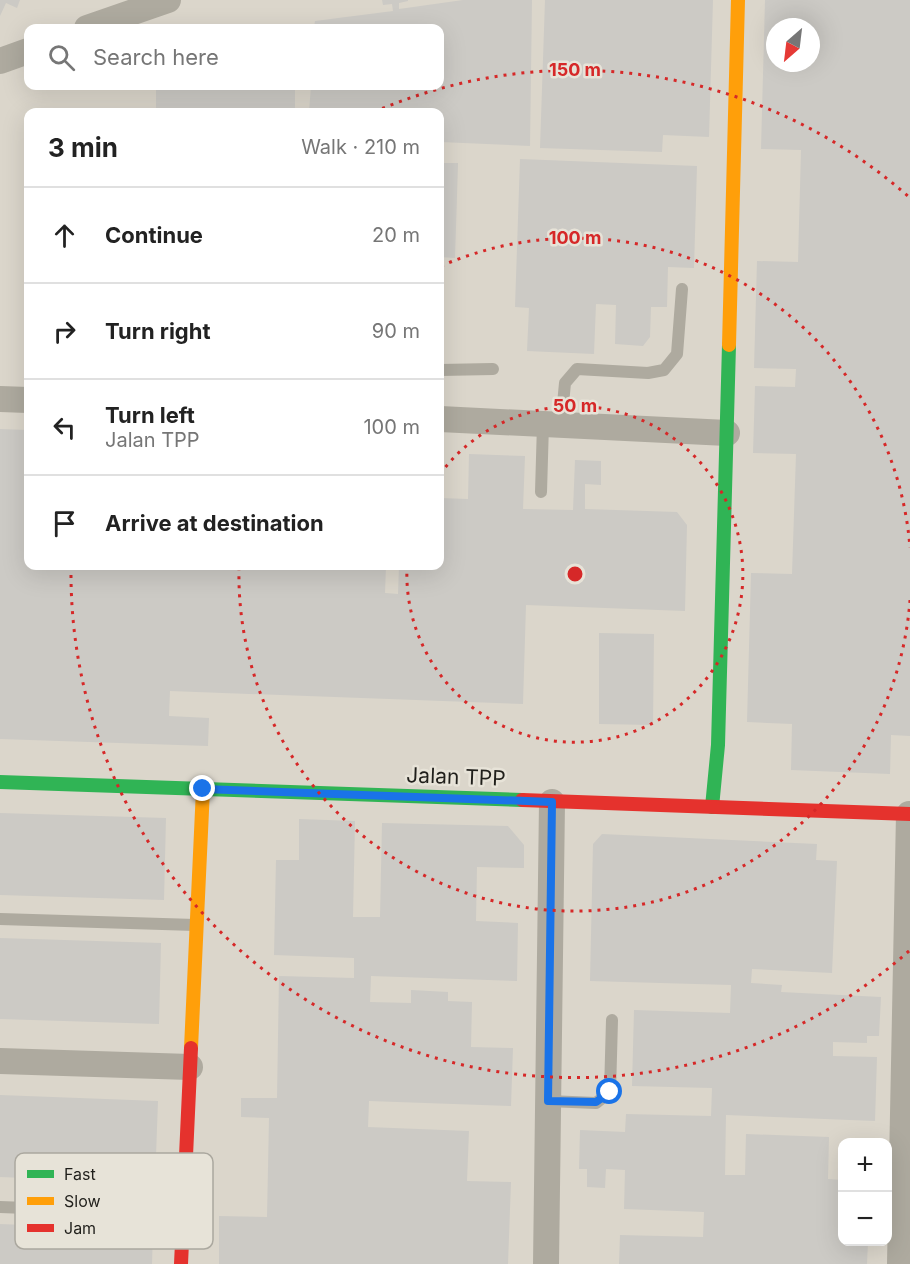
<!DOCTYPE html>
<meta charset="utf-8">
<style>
:root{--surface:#fff;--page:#f6f6f6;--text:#222;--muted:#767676;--line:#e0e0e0}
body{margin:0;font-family:Inter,sans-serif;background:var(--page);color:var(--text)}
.controls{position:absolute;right:18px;bottom:18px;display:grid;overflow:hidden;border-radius:12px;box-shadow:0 6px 24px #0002}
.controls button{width:54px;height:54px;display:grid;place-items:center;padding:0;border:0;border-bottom:2px solid var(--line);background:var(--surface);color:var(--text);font:30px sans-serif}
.compass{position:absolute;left:766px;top:18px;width:54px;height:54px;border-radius:50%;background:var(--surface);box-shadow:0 6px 24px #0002;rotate:208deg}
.stop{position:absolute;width:18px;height:18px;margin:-14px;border:4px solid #1a73e8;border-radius:50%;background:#fff}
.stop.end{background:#1a73e8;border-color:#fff;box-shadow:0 2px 6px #0008}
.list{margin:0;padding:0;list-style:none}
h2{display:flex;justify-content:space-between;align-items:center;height:78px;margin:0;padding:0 24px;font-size:26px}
h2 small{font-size:20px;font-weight:400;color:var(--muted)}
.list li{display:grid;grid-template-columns:39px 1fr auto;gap:18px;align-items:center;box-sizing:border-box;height:96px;padding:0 24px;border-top:2px solid var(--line)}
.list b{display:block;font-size:22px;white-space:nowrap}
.list p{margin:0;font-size:20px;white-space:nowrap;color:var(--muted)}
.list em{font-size:20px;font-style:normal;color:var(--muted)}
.icon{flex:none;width:33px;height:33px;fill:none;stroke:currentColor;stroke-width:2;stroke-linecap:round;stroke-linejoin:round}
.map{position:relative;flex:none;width:910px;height:1264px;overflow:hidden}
.search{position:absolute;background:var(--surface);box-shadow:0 6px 24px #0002;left:24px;top:24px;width:420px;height:66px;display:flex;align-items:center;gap:15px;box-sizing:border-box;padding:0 21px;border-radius:12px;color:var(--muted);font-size:22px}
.panel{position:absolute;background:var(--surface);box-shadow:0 6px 24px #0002;left:24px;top:108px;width:420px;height:462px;border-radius:12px}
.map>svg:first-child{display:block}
.built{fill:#dbd6cb;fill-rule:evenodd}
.building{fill:#cccac5;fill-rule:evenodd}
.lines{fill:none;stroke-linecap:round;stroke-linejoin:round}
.lane{stroke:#aeaa9f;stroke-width:12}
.street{stroke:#aeaa9f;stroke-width:26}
.fast{stroke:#30b455;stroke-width:14}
.slow{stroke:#ff9f0a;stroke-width:14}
.jam{stroke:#e5322d;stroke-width:14}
.route{stroke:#1a73e8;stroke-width:8}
.ring{fill:none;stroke:#d62828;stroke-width:3;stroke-dasharray:3 6}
.labels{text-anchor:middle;stroke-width:5;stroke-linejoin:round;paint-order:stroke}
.street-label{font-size:21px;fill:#201f1b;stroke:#e7e3d8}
.key{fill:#e7e3d8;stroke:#aba89f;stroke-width:1.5}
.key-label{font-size:16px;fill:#201f1b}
.centre{fill:#d62828;stroke:#e7e3d8;stroke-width:3}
.ring-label{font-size:18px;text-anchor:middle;font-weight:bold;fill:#d62828;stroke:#e7e3d8;stroke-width:5;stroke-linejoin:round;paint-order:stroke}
</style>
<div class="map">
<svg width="910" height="1264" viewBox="0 0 910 1264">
<rect width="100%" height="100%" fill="#e4e2dc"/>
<path class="built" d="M0,0H910V1264H0ZM775,27H811V63H775ZM28,28H440V86H28ZM28,112H440V566H28ZM842,1142H888V1242H842Z"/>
<path class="building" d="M0,0H20L17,8L6,3L0,16Z
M382,0H408V1L399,3V9L463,0H532L530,146L440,142V112H309L311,86H440V28H314L315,21L393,11L392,4L383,5Z
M545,0H713L709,137L663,135L662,152L540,148Z
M765,0H910V736L891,735L890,774L791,770L792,724L747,722L751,573L792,574L796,454L753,453L755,386L795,387L796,369L754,368L757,261L798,262L801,150L761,149ZM775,27H811V63H775Z
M156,86H295V112H156Z
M520,159L697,166L694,268L668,267L667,307H651L650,337L643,346L615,344L616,305L596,304L594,354L527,351L529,308L515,307Z
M440,163H458L455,258L440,257Z
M0,429L28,430V566H386L385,593L398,594L399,566H440V498L468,499L469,454L525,456L523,509L573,510L575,460L601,461V485L585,484V509L677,512L687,525L685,611L526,605L523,704L170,691L169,716L209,718L208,746L0,739Z
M599,633L654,634L653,725L599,724Z
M0,813L166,818L164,900L0,895Z
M299,819L355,821L353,917H380L382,823L508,826L524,845V868L477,867L476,921L518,923L517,981L371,976L370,1002L411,1003V990L448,992V1001L472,1002L471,1047L513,1048L511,1106L369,1101L368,1127L469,1131L467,1181L511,1182L508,1264H219V1216L267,1217L269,1118L241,1117V1098H277L279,976L354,978V958L274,955L276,860H299Z
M602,834L817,844L816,860L837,861L832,973L752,969L751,983L782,985L781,992L881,997L879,1036H867V1043L833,1042V1056L877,1057L875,1121L726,1115L725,1175H745L746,1134L829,1137L828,1179L842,1180V1242H868L867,1264H619L620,1235L703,1237L704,1212L624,1209L625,1170L606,1169L605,1188L587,1187V1169H579L580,1130L625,1132L626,1114L711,1116L712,1088L632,1086L634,1010L730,1013L731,985L590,981L593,844Z
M0,938L161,943L159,1024L0,1019Z
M0,1095L158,1101L155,1183L0,1177Z
M0,1224L153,1230L152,1264H0Z"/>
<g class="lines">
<path class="lane" d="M440,370L493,369
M561,425L565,383L577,369L648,373L664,370L677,354L682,289
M541,492L543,424
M0,919L195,925
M548,1101L596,1103L610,1092L612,1020
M0,1207L182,1214"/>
<path class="street" d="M87,28L168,0
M0,61L28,51
M0,399L28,400
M440,419L727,433
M0,1061L190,1067
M546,1264L552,802
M900,1264L909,814"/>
<path class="fast" d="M0,782L522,800
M712,807L718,745L729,345"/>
<path class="slow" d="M729,345L738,0
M191,1048L203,789"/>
<path class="jam" d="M522,800L910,814
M181,1264L191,1048"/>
</g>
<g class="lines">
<path class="route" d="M203,789L552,802L548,1101L596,1102L610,1092"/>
</g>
<g class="ring">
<path d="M440 474A168 168 0 1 1 407 567"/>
<path d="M910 600A336 336 0 0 1 239 568M441 266A336 336 0 0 1 910 548"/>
<path d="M909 951A504 504 0 0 1 71 570M374 112A504 504 0 0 1 909 197"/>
</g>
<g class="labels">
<g class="street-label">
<text transform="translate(456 777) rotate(2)" y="7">Jalan TPP</text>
</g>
</g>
<rect x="15" y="1153" width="198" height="96" rx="9" class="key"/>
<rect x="27" y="1170" width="27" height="8" fill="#30b455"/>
<rect x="27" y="1197" width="27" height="8" fill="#ff9f0a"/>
<rect x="27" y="1224" width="27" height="8" fill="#e5322d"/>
<g class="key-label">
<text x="64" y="1180">Fast</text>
<text x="64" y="1207">Slow</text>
<text x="64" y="1234">Jam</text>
</g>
<circle cx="575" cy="574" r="9" class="centre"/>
<g class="ring-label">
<text x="575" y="76">150 m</text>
<text x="575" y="244">100 m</text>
<text x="575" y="412">50 m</text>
</g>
</svg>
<div class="controls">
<button>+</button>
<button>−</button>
</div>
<svg class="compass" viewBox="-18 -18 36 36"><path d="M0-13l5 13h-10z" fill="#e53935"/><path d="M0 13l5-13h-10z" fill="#767676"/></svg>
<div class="stop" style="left:610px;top:1092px"></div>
<div class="stop end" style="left:203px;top:789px"></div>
<div class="search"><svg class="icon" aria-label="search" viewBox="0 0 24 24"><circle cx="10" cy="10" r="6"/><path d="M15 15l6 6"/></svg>Search here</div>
<section class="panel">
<h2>3 min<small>Walk · 210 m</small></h2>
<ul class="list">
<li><svg class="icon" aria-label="ahead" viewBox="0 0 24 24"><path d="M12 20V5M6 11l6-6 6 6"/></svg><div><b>Continue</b></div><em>20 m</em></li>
<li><svg class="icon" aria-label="right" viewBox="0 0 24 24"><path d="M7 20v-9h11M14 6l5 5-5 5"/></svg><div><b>Turn right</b></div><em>90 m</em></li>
<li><svg class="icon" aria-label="left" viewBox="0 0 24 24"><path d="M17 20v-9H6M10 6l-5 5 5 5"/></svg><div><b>Turn left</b><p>Jalan TPP</p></div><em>100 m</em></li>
<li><svg class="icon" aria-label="arrive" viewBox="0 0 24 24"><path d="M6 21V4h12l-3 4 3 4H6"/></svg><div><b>Arrive at destination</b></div></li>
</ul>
</section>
</div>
